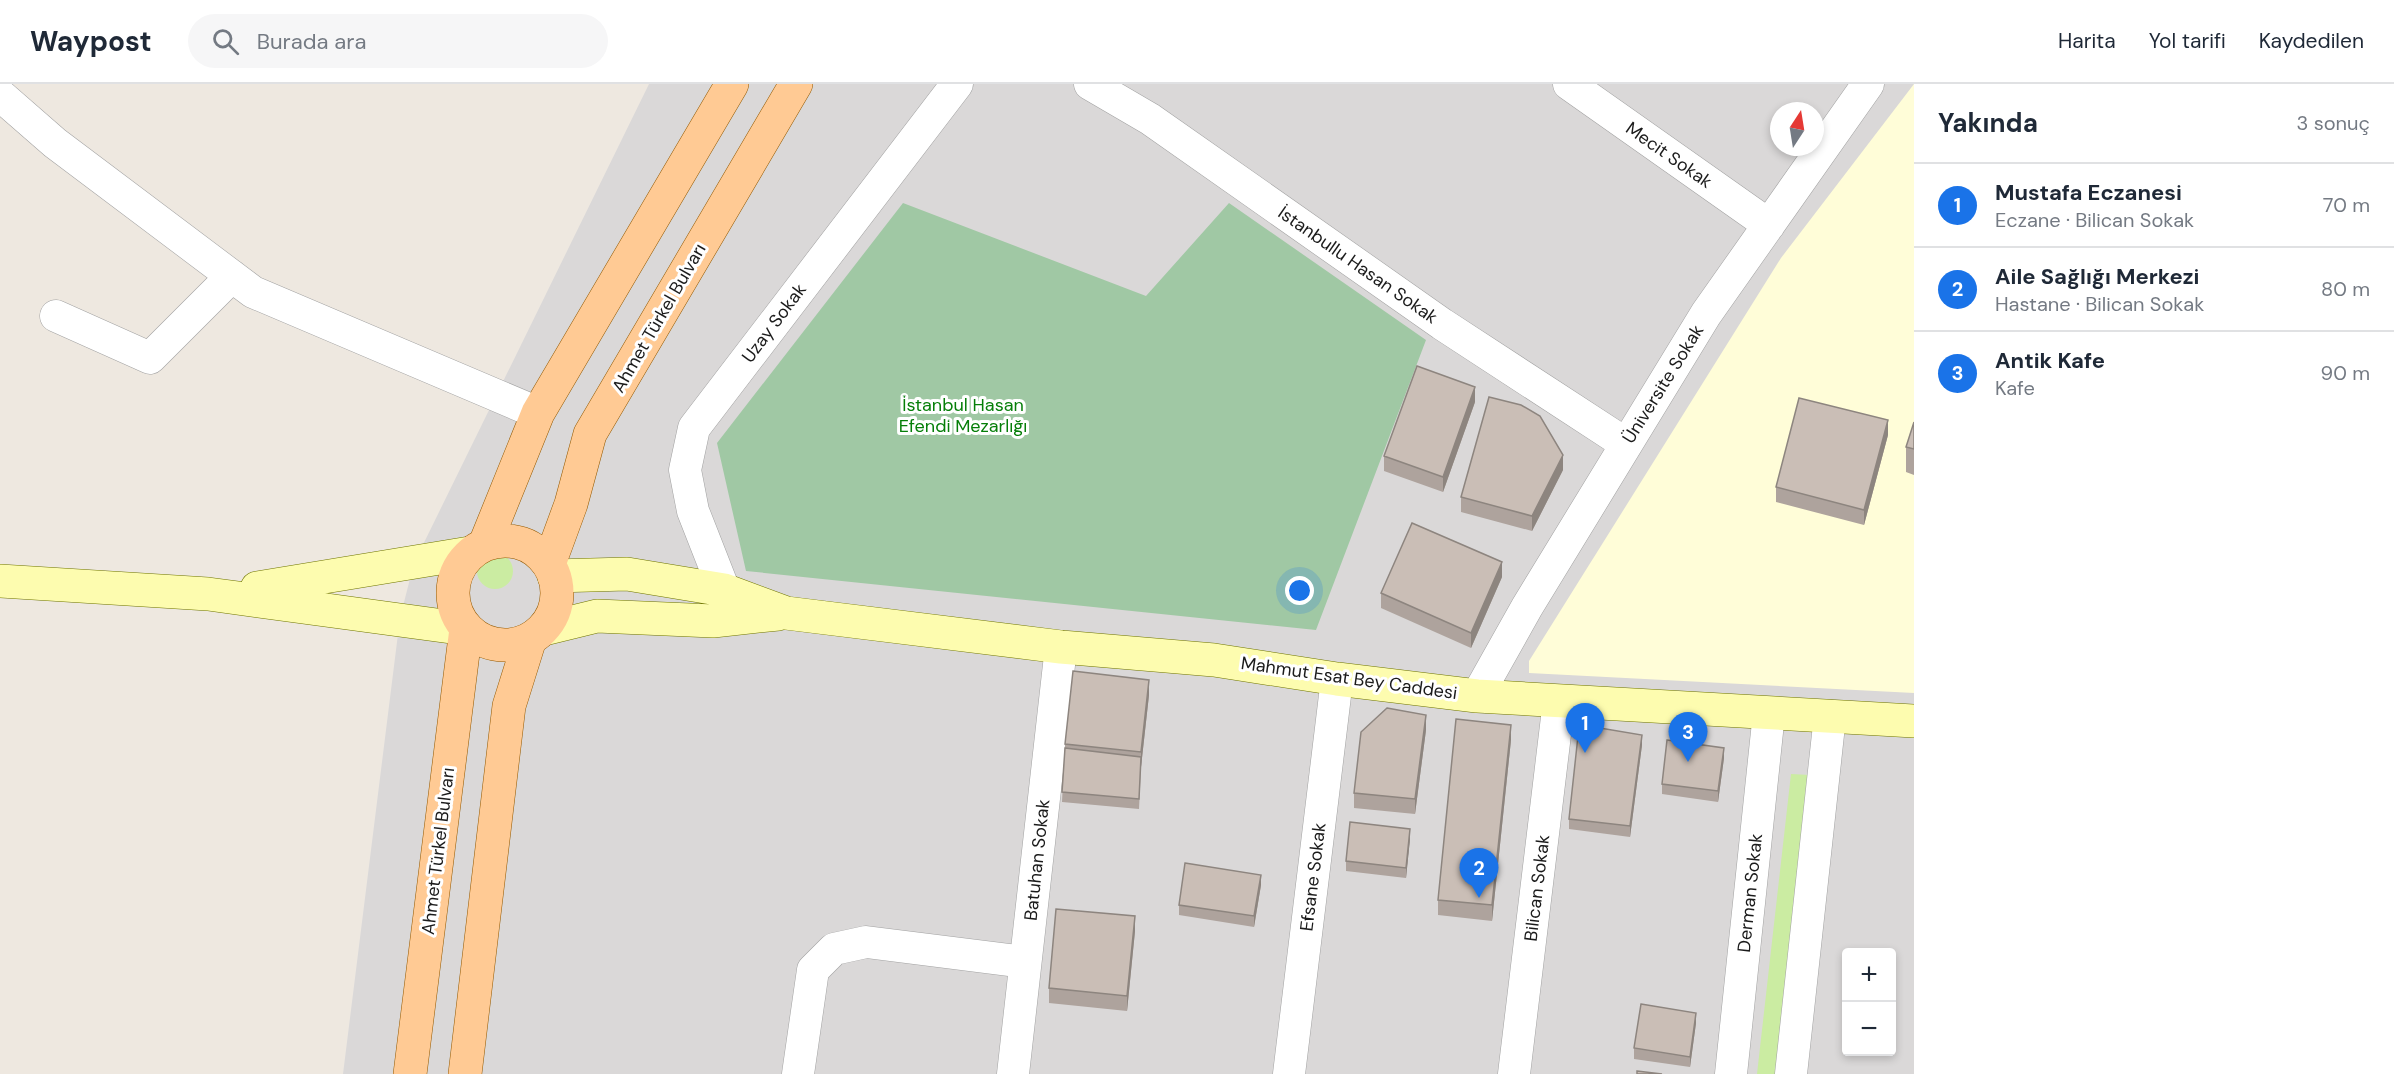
<!DOCTYPE html>
<html lang="tr">
<meta charset="utf-8">
<style>
:root{--surface:#fff;--page:#f6f6f7;--text:#1f2937;--muted:#747a83;--line:#e0e1e3;--accent:#1a73e8}
body{margin:0;font-family:"DM Sans",sans-serif;background:var(--page);color:var(--text)}
.controls{position:absolute;right:18px;bottom:18px;display:grid;overflow:hidden;border-radius:6px;box-shadow:0 3px 9px #0003}
.controls button{width:54px;height:54px;display:grid;place-items:center;padding:0;border:0;border-bottom:2px solid var(--line);background:var(--surface);color:var(--text);font:30px sans-serif}
.compass{position:absolute;left:1770px;top:18px;width:54px;height:54px;border-radius:50%;background:var(--surface);box-shadow:0 3px 9px #0003;rotate:12deg}
.you{position:absolute;left:1300px;top:507px;width:21px;height:21px;margin:-15px;border:4px solid #fff;border-radius:50%;background:#1a73e8;box-shadow:0 0 0 9px #1a73e833}
.badge{display:grid;place-items:center;width:39px;height:39px;border-radius:50%;background:var(--accent);color:#fff;font-size:20px;font-weight:700}
.pin{position:absolute;translate:-50% -50px;filter:drop-shadow(0 2px 3px #0008)}
.pin::after{content:'';position:absolute;top:32px;width:21px;height:18px;background:inherit;clip-path:polygon(0 0,100% 0,50% 100%)}
.list{margin:0;padding:0;list-style:none}
h2{display:flex;justify-content:space-between;align-items:center;height:78px;margin:0;padding:0 24px;font-size:26px}
h2 small{font-size:20px;font-weight:400;color:var(--muted)}
.list li{display:grid;grid-template-columns:39px 1fr auto;gap:18px;align-items:center;box-sizing:border-box;height:84px;padding:0 24px;border-top:2px solid var(--line)}
.list b{display:block;font-size:22px;white-space:nowrap}
.list p{margin:0;font-size:20px;white-space:nowrap;color:var(--muted)}
.list em{font-size:20px;font-style:normal;color:var(--muted)}
.icon{flex:none;width:33px;height:33px;fill:none;stroke:currentColor;stroke-width:2;stroke-linecap:round;stroke-linejoin:round}
.map{position:relative;flex:none;width:1914px;height:990px;overflow:hidden}
header{display:flex;align-items:center;gap:36px;box-sizing:border-box;height:84px;padding:0 30px;background:var(--surface);border-bottom:2px solid var(--line)}
header strong{font-size:28px}
nav{display:flex;gap:33px;margin-inline-start:auto;font-size:21px}
.search{width:420px;height:54px;background:var(--page);display:flex;align-items:center;gap:15px;box-sizing:border-box;padding:0 21px;border-radius:33px;color:var(--muted);font-size:22px}
main{display:flex}
aside{flex:1;background:var(--surface)}
.map>svg:first-child{display:block}
.residential{fill:#dad8d8;fill-rule:evenodd}
.education{fill:#fffdd8}
.grass{fill:#cbeca2}
.cemetery{fill:#a0c8a4}
.lines{fill:none;stroke-linecap:round;stroke-linejoin:round}
.street-casing{stroke:#a2a2a2;stroke-width:33}
.secondary-casing{stroke:#6f7500;stroke-width:34}
.primary-casing{stroke:#935900;stroke-width:34}
.street{stroke:#fff;stroke-width:32}
.secondary{stroke:#fdfcaf;stroke-width:33}
.primary{stroke:#ffca94;stroke-width:33}
.wall{fill:#aea39d}
.shaded-wall{fill:#8d857f}
.building{fill:#cabeb6;stroke:#8d857f;stroke-width:1.5}
.labels{text-anchor:middle;stroke-width:6;stroke-linejoin:round;paint-order:stroke}
.street-label{font-size:18px;fill:#1b1b1b;stroke:#fff}
.park-label{font-size:18px;fill:#057e08;stroke:#fff}
</style>
<header>
<strong>Waypost</strong>
<div class="search"><svg class="icon" aria-label="search" viewBox="0 0 24 24"><circle cx="10" cy="10" r="6"/><path d="M15 15l6 6"/></svg>Burada ara</div>
<nav><a>Harita</a><a>Yol tarifi</a><a>Kaydedilen</a></nav>
</header>
<main>
<div class="map">
<svg width="1914" height="990" viewBox="0 0 1914 990">
<rect width="100%" height="100%" fill="#eee8e0"/>
<path class="residential" d="M649,0H1914V990H343L400,534L414,479ZM1779,27H1815V63H1779ZM1846,868H1892V968H1846Z"/>
<path class="education" d="M1914,0V609L1529,589V577L1781,174Z"/>
<path class="grass" d="M477 487a18 18 0 1 1 36 0a18 18 0 1 1-36 0Z
M1791,690L1810,691L1776,990H1757Z"/>
<path class="cemetery" d="M903,119L1146,212L1229,119L1426,256L1316,546L746,487L717,359Z"/>
<g class="lines">
<defs>
<path id="street" d="M1090,0L1150,35L1442,240L1626,360
M1569,0L1769,141
M0,11L55,59L253,208L538,329
M56,232L150,274L232,192
M724,506L693,427L685,386L694,344L957,0
M1477,612L1527,523L1706,230L1868,0
M798,990L813,886L834,865L866,858L1025,878
M1013,990L1061,563
M1289,990L1337,595
M1514,990L1559,617
M1731,990L1769,629
M1791,990L1830,632"/>
<path id="secondary" d="M554,492L627,490L724,506L786,529L1061,563L1214,576L1337,595L1477,612L1914,637
M0,497L208,510L466,545
M257,504L470,469
M544,545L597,532L713,537L778,530"/>
<path id="primary" d="M453 509a52 52 0 1 1 104 0a52 52 0 1 1-104 0Z
M485,460L538,329L732,0
M549,480L571,420L590,350L796,0
M410,990L466,545
M465,990L509,622L530,555"/>
</defs>
<use href="#street" class="street-casing"/>
<use href="#secondary" class="secondary-casing"/>
<use href="#primary" class="primary-casing"/>
<use href="#street" class="street"/>
<use href="#secondary" class="secondary"/>
<use href="#primary" class="primary"/>
</g>
<path class="wall" d="M1475,318L1443,408L1384,387V372Z
M1914,338V391L1906,388V363Z
M1888,351L1864,441L1776,418V403Z
M1563,386L1532,447L1461,428V413Z
M1502,493L1471,564L1381,524V509Z
M1149,611L1141,683L1139,725L1062,718L1065,660Z
M1426,646L1415,730L1354,724V709Z
M1511,656L1492,837L1438,831V816Z
M1642,661L1630,753L1569,745V735Z
M1724,674L1718,718L1662,710V700Z
M1410,755L1406,794L1346,787V777Z
M1261,801L1254,843L1179,831V821Z
M1135,847L1127,927L1049,919V904Z
M1696,939L1690,983L1634,975V964Z"/>
<path class="shaded-wall" d="M1475,303V318L1443,408V393Z
M1888,336V351L1864,441V426Z
M1563,371V386L1532,447V432Z
M1502,478V493L1471,564V549Z
M1149,596V611L1141,683V668Z
M1426,631V646L1415,730V715Z
M1511,641V656L1492,837V821Z
M1642,651V661L1630,753V742Z
M1724,664V674L1718,718V707Z
M1410,745V755L1406,794V784Z
M1261,791V801L1254,843V832Z
M1135,832V847L1127,927V912Z
M1696,929V939L1690,983V973Z"/>
<path class="building" d="M1417,282L1475,303L1443,393L1384,372Z
M1489,313L1521,321L1540,332L1563,371L1532,432L1461,413Z
M1799,314L1888,336L1864,426L1776,403Z
M1914,338V365L1906,363Z
M1412,439L1502,478L1471,549L1381,509Z
M1073,587L1149,596L1141,668L1065,660Z
M1387,624L1426,631L1415,715L1354,709L1361,648Z
M1456,635L1511,641L1492,821L1438,816Z
M1594,643L1642,651L1630,742L1569,735L1578,652L1585,645Z
M1667,656L1724,664L1718,707L1662,700Z
M1065,664L1141,673L1139,715L1062,708Z
M1350,738L1410,745L1406,784L1346,777Z
M1185,779L1261,791L1254,832L1179,821Z
M1056,825L1135,832L1127,912L1049,904Z
M1641,920L1696,929L1690,973L1634,964Z
M1637,987L1662,990H1637Z"/>
<g class="labels">
<g class="street-label">
<text transform="translate(1669 71) rotate(35)" y="6">Mecit Sokak</text>
<text transform="translate(1358 181) rotate(35)" y="6">İstanbullu Hasan Sokak</text>
<text transform="translate(659 234) rotate(-60)" y="6">Ahmet Türkel Bulvarı</text>
<text transform="translate(774 239) rotate(-53)" y="6">Uzay Sokak</text>
<text transform="translate(1663 300) rotate(-58)" y="6">Üniversite Sokak</text>
<text transform="translate(1349 594) rotate(8)" y="6">Mahmut Esat Bey Caddesi</text>
<text transform="translate(438 767) rotate(-83)" y="6">Ahmet Türkel Bulvarı</text>
<text transform="translate(1037 776) rotate(-84)" y="6">Batuhan Sokak</text>
<text transform="translate(1313 793) rotate(-83)" y="6">Efsane Sokak</text>
<text transform="translate(1537 804) rotate(-83)" y="6">Bilican Sokak</text>
<text transform="translate(1750 809) rotate(-84)" y="6">Derman Sokak</text>
</g>
<g class="park-label">
<text x="963" y="327">İstanbul Hasan<tspan x="963" dy="21">Efendi Mezarlığı</tspan></text>
</g>
</g>
</svg>
<div class="controls">
<button>+</button>
<button>−</button>
</div>
<svg class="compass" viewBox="-18 -18 36 36"><path d="M0-13l5 13h-10z" fill="#e53935"/><path d="M0 13l5-13h-10z" fill="#747a83"/></svg>
<div class="you"></div>
<div class="pin badge" style="left:1585px;top:669px">1</div>
<div class="pin badge" style="left:1479px;top:814px">2</div>
<div class="pin badge" style="left:1688px;top:678px">3</div>
</div>
<aside>
<h2>Yakında<small>3 sonuç</small></h2>
<ul class="list">
<li><span class="badge">1</span><div><b>Mustafa Eczanesi</b><p>Eczane · Bilican Sokak</p></div><em>70 m</em></li>
<li><span class="badge">2</span><div><b>Aile Sağlığı Merkezi</b><p>Hastane · Bilican Sokak</p></div><em>80 m</em></li>
<li><span class="badge">3</span><div><b>Antik Kafe</b><p>Kafe</p></div><em>90 m</em></li>
</ul>
</aside>
</main>
